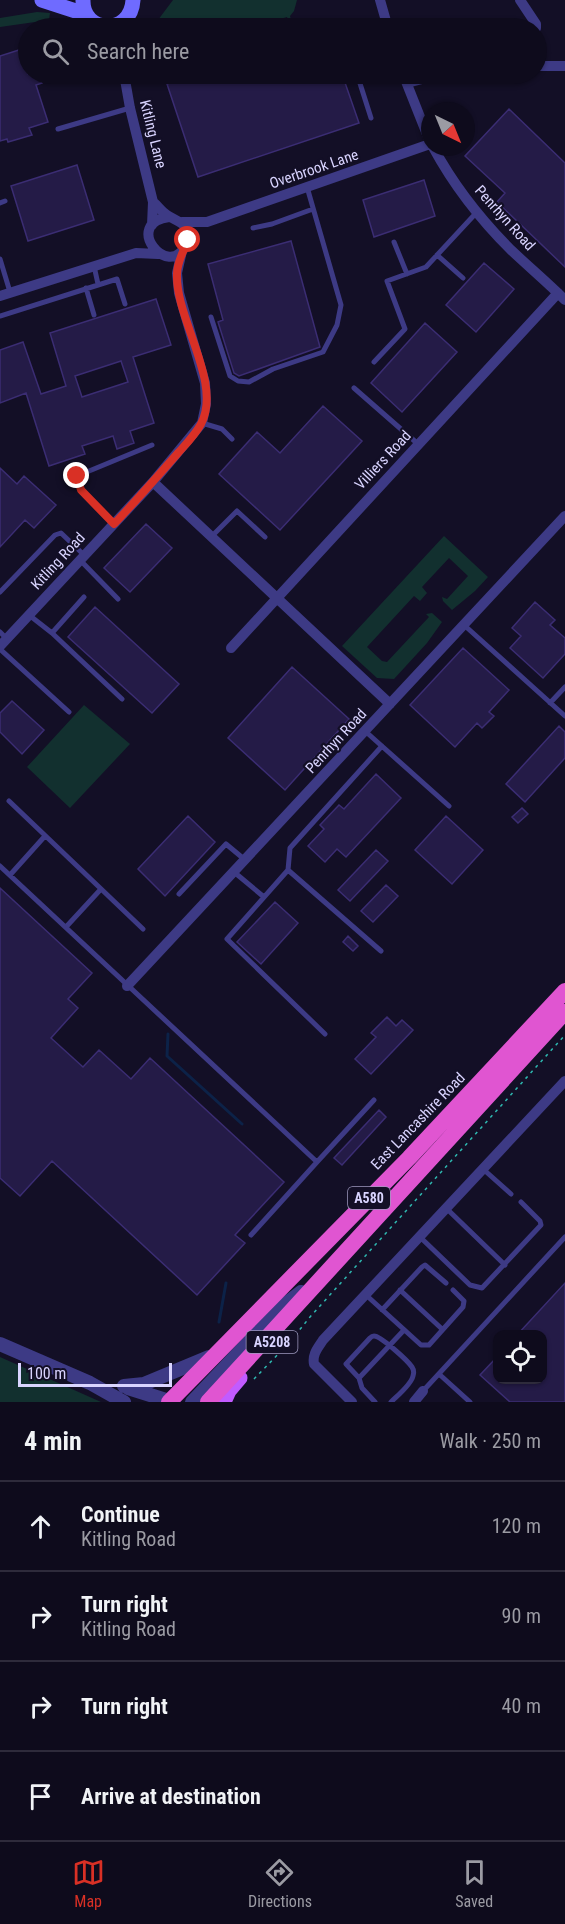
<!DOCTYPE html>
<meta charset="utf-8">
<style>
:root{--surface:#0e0b1c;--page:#171425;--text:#f1f3f6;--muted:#9b9ba3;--line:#2e2b3b;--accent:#d93025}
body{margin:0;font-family:"Roboto Condensed",sans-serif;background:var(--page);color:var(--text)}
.controls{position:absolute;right:18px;bottom:18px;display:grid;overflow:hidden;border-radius:12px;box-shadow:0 2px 4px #0004}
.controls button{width:54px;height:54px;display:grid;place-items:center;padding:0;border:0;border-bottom:2px solid var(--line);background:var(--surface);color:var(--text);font:30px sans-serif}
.compass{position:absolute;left:421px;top:102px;width:54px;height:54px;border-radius:50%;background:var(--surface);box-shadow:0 2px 4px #0004;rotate:137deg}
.scale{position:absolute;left:18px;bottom:15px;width:154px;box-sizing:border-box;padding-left:6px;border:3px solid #d9d4ff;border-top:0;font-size:16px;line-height:21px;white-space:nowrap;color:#d9d4ff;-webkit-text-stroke:4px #130f26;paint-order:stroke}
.stop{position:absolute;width:18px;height:18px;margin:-14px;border:4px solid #d93025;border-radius:50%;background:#fff}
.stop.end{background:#d93025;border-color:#fff;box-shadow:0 2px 6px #0008}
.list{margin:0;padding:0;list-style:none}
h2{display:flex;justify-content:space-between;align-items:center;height:78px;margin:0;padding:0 24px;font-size:26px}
h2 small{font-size:20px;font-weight:400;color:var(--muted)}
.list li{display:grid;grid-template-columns:39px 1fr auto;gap:18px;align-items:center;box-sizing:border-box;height:90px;padding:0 24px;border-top:2px solid var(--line)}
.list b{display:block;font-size:22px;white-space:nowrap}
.list p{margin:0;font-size:20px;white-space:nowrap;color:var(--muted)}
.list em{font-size:20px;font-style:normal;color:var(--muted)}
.icon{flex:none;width:33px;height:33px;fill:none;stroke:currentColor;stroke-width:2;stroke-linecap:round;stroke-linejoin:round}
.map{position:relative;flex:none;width:565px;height:1402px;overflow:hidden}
.search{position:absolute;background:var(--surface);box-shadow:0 2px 4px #0004;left:18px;right:18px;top:18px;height:66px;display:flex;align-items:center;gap:15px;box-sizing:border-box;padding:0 21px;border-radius:33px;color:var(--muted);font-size:22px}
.sheet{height:438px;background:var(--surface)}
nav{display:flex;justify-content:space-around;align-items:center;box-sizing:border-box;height:84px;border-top:2px solid var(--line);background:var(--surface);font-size:16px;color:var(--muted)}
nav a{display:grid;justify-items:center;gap:3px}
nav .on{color:var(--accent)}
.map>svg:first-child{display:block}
.green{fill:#12302f}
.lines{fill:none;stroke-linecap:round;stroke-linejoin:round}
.stream{stroke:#0c2248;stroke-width:3}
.building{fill:#241b47;stroke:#3b2d73;stroke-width:1.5;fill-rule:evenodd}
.path{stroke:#2fb8b0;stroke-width:1.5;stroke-dasharray:3 4.5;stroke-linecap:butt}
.service{stroke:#3d3a85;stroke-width:5}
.minor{stroke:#3d3a85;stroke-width:10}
.tertiary{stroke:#3d3a85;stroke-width:14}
.secondary{stroke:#6f6bff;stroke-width:15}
.primary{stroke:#c25bff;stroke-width:15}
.trunk{stroke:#e055d1;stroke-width:16}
.route{stroke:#d93025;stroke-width:8}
.labels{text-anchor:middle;stroke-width:4.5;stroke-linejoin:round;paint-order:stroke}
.shield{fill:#130f26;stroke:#9e99be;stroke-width:1.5}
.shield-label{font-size:14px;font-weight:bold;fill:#d9d4ff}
.street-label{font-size:15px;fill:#d9d4ff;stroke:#130f26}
</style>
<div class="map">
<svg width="565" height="1402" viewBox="0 0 565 1402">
<rect width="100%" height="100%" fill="#130f26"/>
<path class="green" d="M173,0H297L294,11L290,16L292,23L290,24L287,17L251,28H152Z
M37,12L50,13L49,20L0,27V18Z
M444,536L488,577L475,591L452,610L443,601L442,597L447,599L468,576L449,558L422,587L427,593L420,601L414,596L367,647L382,661L387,662L429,617L426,614L432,613L442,622L427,643L394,679L377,678L342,646Z
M84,705L130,744L70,808L27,767Z
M0,1357L101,1402H0Z"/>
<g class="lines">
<path class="stream" d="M168,1034L167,1056L242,1124
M219,1322L226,1283"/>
</g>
<path class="building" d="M22,49L28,74H39L42,83L36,85L48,122L29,128L32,135L8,142L7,139L0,141V56Z
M198,74H342L359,123L198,177L167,84Z
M509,109L565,163V267L497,202L505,193L465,156Z
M77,165L94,220L28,241L11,186Z
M424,180L435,216L374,237L363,200Z
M291,241L320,347L239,376L234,373L218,322L223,320L208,264Z
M484,263L514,289L476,332L446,305Z
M156,299L171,345L133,357L154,423L130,431L134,443L117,449L113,436L82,446L85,454L49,466L26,393L0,403V350L23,342L41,394L66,386L50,333ZM121,361L128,382L82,397L75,376Z
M425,323L457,352L402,412L371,383Z
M323,406L362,441L280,530L219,474L257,432L280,453Z
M0,468L17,484L24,476L56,505L34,528L25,520L0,547Z
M146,524L172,548L130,592L104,568Z
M535,602L555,620L550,625L565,638V654L543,678L510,648L521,636L512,628Z
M95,607L179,684L152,713L68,637Z
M463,648L509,690L489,712L494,716L482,728L477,723L455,747L410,705Z
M292,667L349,719L285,790L228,738Z
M12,701L44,730L22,754L0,732V713Z
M559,726L565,732V758L525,802L506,784Z
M376,774L401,798L346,857L337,849L325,862L308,846L324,829L320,825L339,805L344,809Z
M522,808L528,814L518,823L512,817Z
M188,816L215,842L165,896L138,869Z
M446,816L483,850L452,884L415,850Z
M376,850L388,861L350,901L338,890Z
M386,885L398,896L373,922L361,911Z
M0,888L92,973L68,999L78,1008L51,1038L83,1067L99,1050L131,1079L150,1058L284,1182L235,1235L245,1243L197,1295L52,1161L20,1196L0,1178Z
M275,902L298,923L261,964L237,942Z
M348,936L358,946L353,951L343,942Z
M387,1017L396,1026L402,1020L413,1030L371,1074L355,1059L376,1037L371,1033Z
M379,1110L386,1117L342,1165L334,1158Z
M565,1283V1402H510L480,1375L498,1356V1380H543V1335H517Z"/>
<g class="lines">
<path class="path" d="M254,1379L288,1344L310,1317L565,1035"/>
<path class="service" d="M371,28L386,23
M357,74L371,118
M58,129L130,108
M0,203L5,201
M253,228L272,224L313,209
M394,242L407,274
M437,255L463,278
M0,259L10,292
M94,266L98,284
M86,288L94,315
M0,316L117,279L125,304
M211,317L230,376L238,381L249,382L273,369L323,352L337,325L341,305L307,187
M374,362L405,329L387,281L426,267L477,212
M354,388L418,444
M202,423L222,429L232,439
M114,524L81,490L77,476L152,445
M212,536L237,511L265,537
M80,560L118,599
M0,592L55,535L61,533L84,555
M29,615L52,633L122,699
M464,625L565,716
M0,632L7,639
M52,633L84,597
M0,649L69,712
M550,703L565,687
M365,731L449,806
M9,801L143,929
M0,866L317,1162L251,1235
M288,870L381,951
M234,872L264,897
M10,875L45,836
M179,894L226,844L244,859
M66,927L101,889
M325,1034L227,939L288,870L290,848L382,746
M317,1162L374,1100
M483,1169L511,1194
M446,1208L505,1265
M420,1237L470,1285L482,1288L541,1225L540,1221L521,1202
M400,1290L442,1329
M366,1295L421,1345H429L463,1307L464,1301L453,1290
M382,1310L422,1267L425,1265L446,1283
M439,1374L470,1402
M359,1378L362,1388L375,1402
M423,1391L565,1237
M391,1402C397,1396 411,1385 413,1376C414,1373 414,1370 412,1367C408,1361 381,1336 374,1336C373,1336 371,1337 370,1338L346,1364L359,1378L404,1330"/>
<path class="minor" d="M380,0L388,28
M520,0L536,24V28
M536,39L538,66
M536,66H565
M124,74L130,108L153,202L152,225
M403,74L430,142
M407,83L441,74
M433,147C453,184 481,220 511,250C529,267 548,283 565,300
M153,202C158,206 162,212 167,215C177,222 196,225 186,245C168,281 122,223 169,217
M182,222H207L430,144
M0,296L136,253L158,254
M153,482L390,704
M0,646L153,482L202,423L206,404L205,383L179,293L177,273L182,251
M231,648L558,293
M127,986L565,516
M352,1402L314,1364C312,1354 318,1348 323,1340L565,1081
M414,1402L423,1391"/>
<path class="tertiary" d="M0,1344L90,1383L124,1402
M124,1386L144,1384L209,1357
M128,1388L169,1401
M192,1402L284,1305L301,1292"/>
<path class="secondary" d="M42,0L85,14
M83,0C82,34 131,36 133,0"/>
<path class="primary" d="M224,1402L229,1391L240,1378"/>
<path class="trunk" d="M169,1402L409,1158L565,991
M208,1402L565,1012"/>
</g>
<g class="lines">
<path class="route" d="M77,476L81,490L114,524C136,501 157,477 178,453C186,444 195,435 201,424C223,383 175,318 177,274C177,261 184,251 188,240"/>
</g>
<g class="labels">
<g class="shield">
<rect x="348" y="1187" width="42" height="22" rx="4.5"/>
<rect x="246.5" y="1331" width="51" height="22" rx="4.5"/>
</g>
<g class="shield-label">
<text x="369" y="1203">A580</text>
<text x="272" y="1347">A5208</text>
</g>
<g class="street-label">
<text transform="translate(153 134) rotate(76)" y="5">Kitling Lane</text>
<text transform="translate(314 169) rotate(-19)" y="5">Overbrook Lane</text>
<text transform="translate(505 218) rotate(48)" y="5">Penrhyn Road</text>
<text transform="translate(383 460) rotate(-47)" y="5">Villiers Road</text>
<text transform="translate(58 561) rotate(-47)" y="5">Kitling Road</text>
<text transform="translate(336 741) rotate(-47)" y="5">Penrhyn Road</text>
<text transform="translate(418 1121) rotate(-46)" y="5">East Lancashire Road</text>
</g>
</g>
</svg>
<div class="controls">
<button><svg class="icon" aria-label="locate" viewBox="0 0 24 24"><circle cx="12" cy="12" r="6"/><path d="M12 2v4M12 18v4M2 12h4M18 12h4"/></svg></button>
</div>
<svg class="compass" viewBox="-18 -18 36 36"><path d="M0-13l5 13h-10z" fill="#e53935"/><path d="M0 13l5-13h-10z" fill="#9b9ba3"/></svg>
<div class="scale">100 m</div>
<div class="stop" style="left:188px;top:240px"></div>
<div class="stop end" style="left:77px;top:476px"></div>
<div class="search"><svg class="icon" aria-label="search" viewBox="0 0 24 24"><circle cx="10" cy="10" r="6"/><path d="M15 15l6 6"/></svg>Search here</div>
</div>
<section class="sheet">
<h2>4 min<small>Walk · 250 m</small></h2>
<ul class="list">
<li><svg class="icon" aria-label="ahead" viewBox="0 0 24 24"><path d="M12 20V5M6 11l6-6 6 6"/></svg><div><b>Continue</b><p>Kitling Road</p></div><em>120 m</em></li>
<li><svg class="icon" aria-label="right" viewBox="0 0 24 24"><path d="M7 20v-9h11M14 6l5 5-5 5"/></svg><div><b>Turn right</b><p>Kitling Road</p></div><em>90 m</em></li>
<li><svg class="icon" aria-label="right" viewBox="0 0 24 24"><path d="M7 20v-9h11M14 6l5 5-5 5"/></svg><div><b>Turn right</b></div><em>40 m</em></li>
<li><svg class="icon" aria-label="arrive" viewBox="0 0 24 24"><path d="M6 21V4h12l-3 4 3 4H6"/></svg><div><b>Arrive at destination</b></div></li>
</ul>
</section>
<nav>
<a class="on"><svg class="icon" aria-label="map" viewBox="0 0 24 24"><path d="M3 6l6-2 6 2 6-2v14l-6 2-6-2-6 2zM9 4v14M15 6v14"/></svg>Map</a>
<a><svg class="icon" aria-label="directions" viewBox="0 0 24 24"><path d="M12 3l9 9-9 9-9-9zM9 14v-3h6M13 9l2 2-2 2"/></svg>Directions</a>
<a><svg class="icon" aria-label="saved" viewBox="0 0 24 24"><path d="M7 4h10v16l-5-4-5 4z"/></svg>Saved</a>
</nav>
